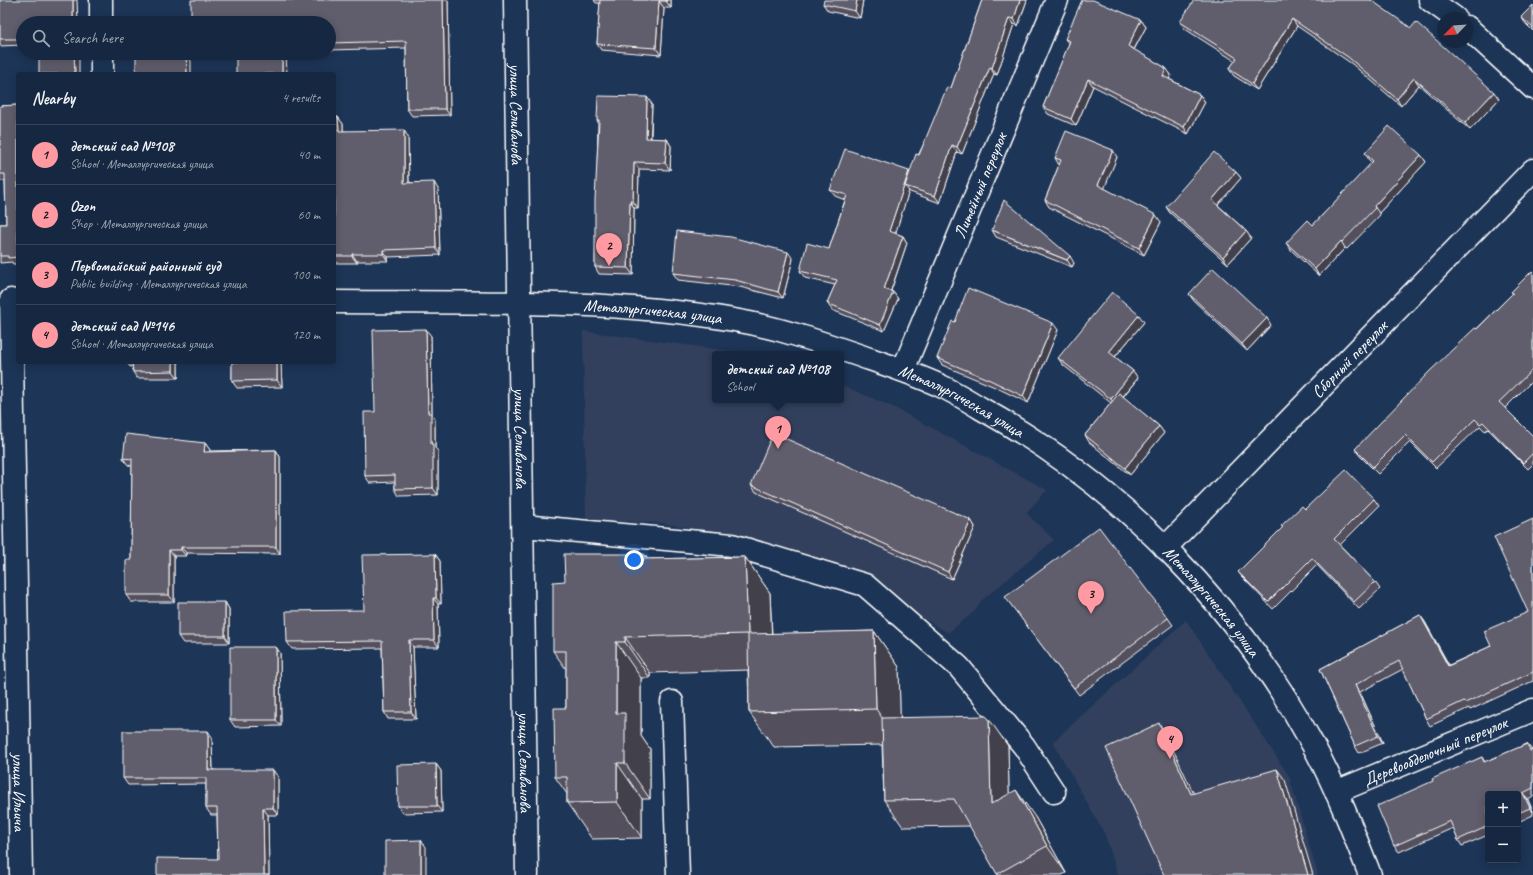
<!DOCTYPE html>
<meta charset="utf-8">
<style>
:root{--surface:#162841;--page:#23344c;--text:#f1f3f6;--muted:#9ea6b1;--line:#35445a;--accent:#ff9aa2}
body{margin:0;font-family:Caveat,sans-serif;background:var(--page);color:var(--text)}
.controls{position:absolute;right:12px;bottom:12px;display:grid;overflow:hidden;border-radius:4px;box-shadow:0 2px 10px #0003}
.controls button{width:36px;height:36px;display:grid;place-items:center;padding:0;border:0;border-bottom:1px solid var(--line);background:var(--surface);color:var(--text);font:20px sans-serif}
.compass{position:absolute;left:1437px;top:12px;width:36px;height:36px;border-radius:50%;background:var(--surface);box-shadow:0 2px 10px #0003;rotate:245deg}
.you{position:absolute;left:634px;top:560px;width:14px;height:14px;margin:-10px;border:3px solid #fff;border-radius:50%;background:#1a73e8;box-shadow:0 0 0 6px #1a73e833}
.badge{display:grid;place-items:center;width:26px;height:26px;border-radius:50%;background:var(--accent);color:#111;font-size:13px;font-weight:700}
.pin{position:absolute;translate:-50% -33px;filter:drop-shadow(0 1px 2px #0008)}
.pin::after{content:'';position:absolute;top:21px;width:14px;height:12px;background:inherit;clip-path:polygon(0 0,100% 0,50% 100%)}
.popup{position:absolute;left:712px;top:351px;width:132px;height:52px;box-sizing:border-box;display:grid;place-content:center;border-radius:4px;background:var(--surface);filter:drop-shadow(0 1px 3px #0005);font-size:13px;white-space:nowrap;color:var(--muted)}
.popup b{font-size:15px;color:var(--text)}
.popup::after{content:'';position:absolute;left:50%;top:100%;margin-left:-8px;border:8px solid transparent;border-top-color:var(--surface)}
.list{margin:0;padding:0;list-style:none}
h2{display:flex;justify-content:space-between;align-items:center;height:52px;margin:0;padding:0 16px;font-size:17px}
h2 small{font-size:13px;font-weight:400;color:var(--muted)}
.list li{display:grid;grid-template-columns:26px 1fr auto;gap:12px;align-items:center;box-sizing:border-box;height:60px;padding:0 16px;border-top:1px solid var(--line)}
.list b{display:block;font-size:15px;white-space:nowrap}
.list p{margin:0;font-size:13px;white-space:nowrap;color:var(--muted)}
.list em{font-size:13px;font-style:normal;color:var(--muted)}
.icon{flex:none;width:22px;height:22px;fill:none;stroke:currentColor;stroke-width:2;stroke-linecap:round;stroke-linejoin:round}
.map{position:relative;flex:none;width:1533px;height:875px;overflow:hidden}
.search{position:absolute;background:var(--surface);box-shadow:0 2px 10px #0003;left:16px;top:16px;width:320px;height:44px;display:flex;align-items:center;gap:10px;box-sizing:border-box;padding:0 14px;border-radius:22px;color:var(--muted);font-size:15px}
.panel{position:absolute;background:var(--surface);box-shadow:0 2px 10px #0003;left:16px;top:72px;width:320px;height:292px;border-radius:4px}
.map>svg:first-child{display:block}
.built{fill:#31415d}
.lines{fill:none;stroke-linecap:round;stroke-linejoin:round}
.minor-casing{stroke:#fff;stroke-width:25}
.minor{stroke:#1d3557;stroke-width:22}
.wall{fill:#53505d;stroke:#fff}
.shaded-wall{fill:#43414c;stroke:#fff}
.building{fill:#605d6c;stroke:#fff}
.labels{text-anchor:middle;stroke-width:4;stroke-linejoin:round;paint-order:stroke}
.street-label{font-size:17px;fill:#fff;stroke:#1d3557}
</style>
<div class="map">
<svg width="1533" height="875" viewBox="0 0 1533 875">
<rect width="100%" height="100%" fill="#1d3557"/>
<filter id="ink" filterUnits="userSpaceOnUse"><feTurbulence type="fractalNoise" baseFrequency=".025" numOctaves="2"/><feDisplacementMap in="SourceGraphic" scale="8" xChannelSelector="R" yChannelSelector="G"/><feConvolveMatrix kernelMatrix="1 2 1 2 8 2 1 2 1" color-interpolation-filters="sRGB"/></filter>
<g filter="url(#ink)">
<path class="built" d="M583,331L752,354H715V400H841V385L893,407L1047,490L1026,513L1054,540L981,601L975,611L948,633L841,569L722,533L662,523L586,520Z
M1186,620L1289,776L1318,875H1118L1105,835L1053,742Z"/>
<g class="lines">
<defs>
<g id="minor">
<path d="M101,0V23"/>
<path id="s1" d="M515,0L527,875"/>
<path d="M1430,0L1455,18"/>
<path d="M1467,27L1533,88"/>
<path d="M102,53V74"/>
<path id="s2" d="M11,300L21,875"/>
<path id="s3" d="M334,302C465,303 604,298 734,320C776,327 817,341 858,355C887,365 915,374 943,387C956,393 969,401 982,409C1121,486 1237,605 1313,745C1336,787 1353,831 1370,875"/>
<path id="s4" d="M903,370L1057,0"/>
<path d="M523,526L732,545L865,585L959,667L1024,746L1054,792"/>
<path id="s5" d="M1165,548L1533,170"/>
<path d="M672,702L678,875"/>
<path id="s6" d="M1336,792L1533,710"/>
</g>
</defs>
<use href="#minor" class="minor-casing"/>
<use href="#minor" class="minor"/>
</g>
<path class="wall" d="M0,0L23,23V45L0,46Z
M448,0L450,115L412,116L407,109L406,48L329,50V23Z
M594,0H671V8H664L661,55L601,50L597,44L600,3H596Z
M863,0L860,18L828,11L823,4Z
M982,0H1027L1018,26L1014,24L997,75L994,74L962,154L957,152L940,203L910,192L909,191L895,233L903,236L907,243L891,291L893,292L898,299L884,331L832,310L827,303L835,285L805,278L800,271L829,249L845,200L835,196L830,190L910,172L951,88Z
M1371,0L1499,99L1470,130L1419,85L1401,106L1352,64L1297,26L1257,90L1234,76L1229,69L1235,61L1185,29L1180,22Z
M1533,5V31L1526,24L1521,17Z
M1141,20L1146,27L1134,50L1166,68L1171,75L1169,79L1200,95L1205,102L1188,134L1093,86L1076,126L1048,114L1043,107L1069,44L1065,39Z
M652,104L651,139H667L671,146L670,170L639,169L638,208H634L633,275L599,274L595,267L598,122L597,120Z
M18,105V264H13L12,262L0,263V224H6L5,181H0V106Z
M334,117H338L343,124V131L408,137L409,182L438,189L440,255L388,257V261H357V263H334Z
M1365,153L1421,155L1426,162L1379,213L1380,215L1347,249L1345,248L1319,276L1291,250L1286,243L1313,225L1372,163L1369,160Z
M1117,157L1104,188L1161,222L1144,255L1049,207L1045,200L1059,165L1055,158Z
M1236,172L1241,178L1218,205L1246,231L1251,238L1228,264L1170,213L1166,207Z
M992,230L1074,263L1072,267L996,237Z
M793,259L783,298L740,287L678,280L673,273Z
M1533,272V380L1505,408L1533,436V464L1528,469L1488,429L1485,431L1480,426L1436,468L1410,442L1378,474L1360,456L1355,449L1513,293L1511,292Z
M1189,294L1271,325L1247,351L1194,301Z
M955,322L1058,330L1028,403L995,387L942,365L937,358Z
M1144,322L1115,357L1133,371L1138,378L1123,397L1159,426L1164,433L1130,475L1089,442L1085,435L1111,403L1063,365L1058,358Z
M431,336L432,415L435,419V448L438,451V495L399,496L395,489V482L370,483L365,476L375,412Z
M127,362H178V378H137L133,372L132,366L130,367Z
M232,362H281L282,387L237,388L232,381Z
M205,443L210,450L209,451L276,450L280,457V554L186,553V556H174V602H131L126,595L131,560L132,466L128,465L123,458Z
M751,485L971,520L975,527L952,579L756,492Z
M1374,499L1379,506L1340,545L1375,582L1380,589L1359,609L1317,565L1273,609L1243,578L1238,572L1305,509Z
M1533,519V681L1470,710L1469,708L1430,726L1426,719L1403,669L1360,692L1383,743L1359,753L1355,746L1320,669L1420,615L1425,622L1449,665L1491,646L1528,612Z
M435,554L440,561L441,604H438L439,647H413L416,719H388L384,712L382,648L292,649L287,642L364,610Z
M644,554L648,559L745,557L770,593L772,634L874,631L899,667L900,717L1008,746L1009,794L1035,817L1066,873L1062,875H998L970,826L903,827L884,800L882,745L774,747L749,712L748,670L650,673V678H641V736L650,749V799H642V838L592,839L567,803V794L555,777L566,708V669L553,651Z
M225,602L229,609V643H183L178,636Z
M1010,603L1168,618L1173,625L1079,695Z
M276,647L280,653L281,726L235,727L230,720Z
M212,737L213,770L278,777V815H268L269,875H157L218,859L217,815H211L206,808V784L128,785L123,778Z
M1527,744L1532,750H1533V797L1528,800L1533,811V815L1518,822V794H1488V835L1462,846L1458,840L1453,828L1399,852L1394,846L1433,781L1482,757L1485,762Z
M436,764L441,771L442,812L403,813L398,806Z"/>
<path class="shaded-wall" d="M73,0H77L78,23H73Z
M443,0H448L450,115L445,109Z
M666,0H671V8L666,1Z
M857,0H863L860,18L855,11Z
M1020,0H1027L1018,26L1014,19Z
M659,1L664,8L661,55L656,48Z
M1009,18L1014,24L997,75L992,68Z
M1292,19L1297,26L1257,90L1252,84Z
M1141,20L1146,27L1132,53L1128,46Z
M74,53H79V74H75Z
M282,53H286L287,74H282Z
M186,54L191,61V74H187Z
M990,67L994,74L962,154L957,147Z
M1166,68L1171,75L1167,83L1163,76Z
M1414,78L1419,85L1401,106L1397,99Z
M1088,79L1093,86L1076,126L1071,119Z
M1494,92L1499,99L1470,130L1465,123Z
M1200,95L1205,102L1188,134L1184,127Z
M647,97L652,104L650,145L646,138Z
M338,117L343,124V138L339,131Z
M404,130L408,137L409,189L404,183Z
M667,139L671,146L670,170L665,163Z
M952,145L957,152L940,203L935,196Z
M1113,150L1117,157L1103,192L1098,185Z
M1421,155L1426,162L1379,213L1374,206Z
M634,162L639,169L638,208L633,201Z
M909,171L914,178L905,186L909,191L894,238L889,231Z
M1236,172L1241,178L1216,207L1212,200Z
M434,182L438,189L440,255L436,248Z
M630,201L634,208L633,275L628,268Z
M1156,215L1161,222L1144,255L1139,248Z
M1246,231L1251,238L1228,264L1223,257Z
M903,236L907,243L889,296L884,289Z
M1341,241L1345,248L1319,276L1315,269Z
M383,250L388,257V261L383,254Z
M788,252L793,259L783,298L778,292Z
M352,254L357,261V263L352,256Z
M1070,256L1074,263L1072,267L1067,260Z
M893,292L898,299L884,331L880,325Z
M1139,315L1144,322L1113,359L1109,352Z
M1267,318L1271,325L1247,351L1242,344Z
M1053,323L1058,330L1028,403L1023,396Z
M426,329L431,336L432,415L435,419V448L438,451V495L433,488L431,444L428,413Z
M173,362H178V378L173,371Z
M277,362H281L282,387L277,380Z
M1133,371L1138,378L1115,406L1111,399Z
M1159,426L1164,433L1130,475L1125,468Z
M205,443L210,450L209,458L204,452Z
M276,450L280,457V554L276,547Z
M971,520L975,527L952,579L948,572Z
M181,547L186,553V556L181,550Z
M169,550L174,556V602L169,595Z
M435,554L440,561L441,604L436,598Z
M644,554L669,590L644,559Z
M745,557L770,593L773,670L748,634Z
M433,598L438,604L439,647L434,640Z
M225,602L229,609V643L225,636Z
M1420,615L1425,622L1453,673L1448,666Z
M874,631L899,667L901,745L876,709Z
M625,637L650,673V678L625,642Z
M409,640L413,647L416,719L411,712Z
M616,642L641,678V736L650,749V799L625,763L616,713Z
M276,647L280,653L281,726L276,720Z
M1355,685L1360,692L1383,743L1378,736Z
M989,719L1008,746L1010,831L991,804Z
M1159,723L1166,734L1199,805L1191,794Z
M208,731L212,737L213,777L208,770Z
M617,763L642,799V838L617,802Z
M436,764L441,771L442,812L437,806Z
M1277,769L1285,780L1313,875H1308Z
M273,770L278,777V815L273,808Z
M1016,790L1035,817L1066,873L1047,846Z
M1523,793L1528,800L1533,812L1530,808Z
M263,808L268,815L269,875H264Z
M421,840L426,847V875H421Z"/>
<path class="building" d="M0,0H73V23H23V39H0Z
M191,0H443L445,109H407L406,41L329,43V23H191Z
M600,0H666V1H659L656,48L597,44Z
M824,0H857L855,11L823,4Z
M982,0H1020L1014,19L1009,18L992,68L990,67L957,147L952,145L935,196L905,186L916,154L919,155L947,87L951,88Z
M1082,0H1093L1141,20L1128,46L1166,68L1163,76L1200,95L1184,127L1088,79L1071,119L1043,107L1070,41L1065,39Z
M1194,0H1371L1411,28L1416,22L1494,92L1465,123L1414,78L1397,99L1348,57L1292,19L1252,84L1229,69L1237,58L1180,22Z
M1533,5V28L1521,17Z
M39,53H74L75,74H39Z
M236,53H282V74H236Z
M186,54L187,74H136V55Z
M598,96L647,97L646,138L667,139L665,163L634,162L633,201H630L628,268L595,267V200L599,120H597Z
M18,105V257L8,258V256H0V224H6L5,174H0V106Z
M334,117H338L339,131L404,130V183L434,182L436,248L383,250V254H352V256H334Z
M1389,126L1421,155L1374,206L1375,208L1342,242L1341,241L1315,269L1286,243L1308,220L1313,225L1373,161L1365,153Z
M1066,131L1113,150L1098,185L1156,215L1139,248L1045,200L1061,160L1055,158Z
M845,149L909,171L889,231L903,236L884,289L893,292L880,325L827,303L837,280L800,271L807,243L829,249L847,195L830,190Z
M1214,152L1236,172L1212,200L1246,231L1223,257L1166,207Z
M1004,200L1070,256L1067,260L992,230Z
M677,231L731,237L788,252L778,292L735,280L673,273Z
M1213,268L1267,318L1242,344L1189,294Z
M1532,271L1533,272V369L1499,402L1533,436V453L1523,463L1483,422L1480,424L1475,419L1432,462L1405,435L1373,467L1355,449L1429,372L1475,328L1477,329L1513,293L1511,292Z
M968,288L1053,323L1023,396L990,380L937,358L952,321L955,322Z
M1112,292L1139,315L1109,352L1133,371L1111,399L1058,358Z
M426,329L428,413H431V444H433V488L395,489V475L365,476L364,412H375L373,330Z
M132,362H173V371L133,372Z
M232,362H277V380L232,381Z
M1119,393L1159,426L1125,468L1085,435Z
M773,433L971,520L948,572L751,485Z
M126,434L205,443L204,452L276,450V547H181V550H169V595H126V560H131L132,459L123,458Z
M1346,470L1374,499L1334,539L1375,582L1354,602L1312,558L1268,602L1238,572L1283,527L1281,526L1302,506L1305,509Z
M1533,519V672L1465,703L1464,701L1426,719L1399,661L1355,685L1378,736L1355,746L1320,669L1420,615L1448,666L1491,646L1484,631L1528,612L1494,537Z
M1099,527L1168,618L1074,688L1005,597Z
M435,554L436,598H433L434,640H409L411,712H384L382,641L287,642L286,611L364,610L362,555Z
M564,554H644V559L745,557L748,634L625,637V642H616V713H625V763H617V802L567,803V777H555L554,708H566V651H553V582L565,581Z
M178,602H225V636H178Z
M874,631L876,709L749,712L748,634Z
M230,647H276V720H230Z
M986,716L989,719L991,804L1016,790L1047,846L997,874L954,799L884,800L882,718Z
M1159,723L1191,794L1277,769L1308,875H1164L1106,748Z
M123,731H208V770H273V808H263L264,875H157V858L218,859L217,808H206V778H123Z
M1527,744L1530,751L1533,750V788L1523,793L1530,808L1518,813V794H1488V826L1458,840L1450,821L1394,846L1377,806L1433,781L1432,779L1482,757L1484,762Z
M436,764L437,806H398L397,765Z
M421,840V875H385V841Z"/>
</g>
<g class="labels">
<g class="street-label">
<text dy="6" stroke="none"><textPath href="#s1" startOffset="114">улица Селиванова</textPath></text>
<text dy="6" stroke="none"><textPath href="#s4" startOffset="200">Литейный переулок</textPath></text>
<text dy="6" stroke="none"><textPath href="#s3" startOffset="319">Металлургическая улица</textPath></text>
<text dy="6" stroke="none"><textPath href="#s5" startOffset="264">Сборный переулок</textPath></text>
<text dy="6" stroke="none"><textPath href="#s3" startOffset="643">Металлургическая улица</textPath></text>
<text dy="6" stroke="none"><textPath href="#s1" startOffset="438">улица Селиванова</textPath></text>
<text dy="6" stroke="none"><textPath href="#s3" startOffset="967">Металлургическая улица</textPath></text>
<text dy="6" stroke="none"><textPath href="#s6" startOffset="107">Деревообделочный переулок</textPath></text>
<text dy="6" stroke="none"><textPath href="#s1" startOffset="762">улица Селиванова</textPath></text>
<text dy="6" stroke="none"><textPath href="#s2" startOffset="492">улица Ильича</textPath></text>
</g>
</g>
</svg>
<div class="controls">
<button>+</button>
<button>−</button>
</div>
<svg class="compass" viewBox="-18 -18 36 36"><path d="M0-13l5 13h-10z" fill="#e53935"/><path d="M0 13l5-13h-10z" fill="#9ea6b1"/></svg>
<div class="you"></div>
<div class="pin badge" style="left:778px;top:449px">1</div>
<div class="popup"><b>детский сад №108</b>School</div>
<div class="pin badge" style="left:609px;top:266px">2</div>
<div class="pin badge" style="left:1091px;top:614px">3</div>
<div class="pin badge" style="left:1170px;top:759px">4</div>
<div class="search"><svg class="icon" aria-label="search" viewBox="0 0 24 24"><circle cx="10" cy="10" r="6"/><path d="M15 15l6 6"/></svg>Search here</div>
<section class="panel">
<h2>Nearby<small>4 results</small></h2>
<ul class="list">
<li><span class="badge">1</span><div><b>детский сад №108</b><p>School · Металлургическая улица</p></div><em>40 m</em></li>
<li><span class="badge">2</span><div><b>Ozon</b><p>Shop · Металлургическая улица</p></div><em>60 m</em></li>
<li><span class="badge">3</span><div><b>Первомайский районный суд</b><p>Public building · Металлургическая улица</p></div><em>100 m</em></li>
<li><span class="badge">4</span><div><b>детский сад №146</b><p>School · Металлургическая улица</p></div><em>120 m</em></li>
</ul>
</section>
</div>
